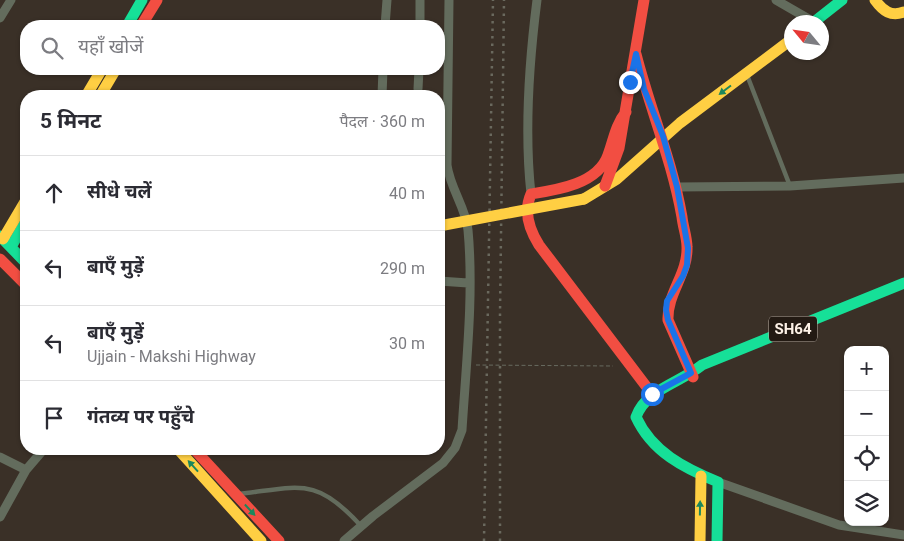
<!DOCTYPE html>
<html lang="hi">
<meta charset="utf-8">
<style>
:root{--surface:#fff;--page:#f7f7f7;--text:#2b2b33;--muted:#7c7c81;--line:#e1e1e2}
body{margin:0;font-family:Roboto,"Noto Sans Devanagari",sans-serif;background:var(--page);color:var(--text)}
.controls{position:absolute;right:15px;bottom:15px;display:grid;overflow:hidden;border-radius:10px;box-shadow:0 1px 4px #0004}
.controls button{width:45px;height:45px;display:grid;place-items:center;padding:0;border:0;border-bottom:1px solid var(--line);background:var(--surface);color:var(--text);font:25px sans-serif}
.compass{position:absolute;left:784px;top:15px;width:45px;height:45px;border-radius:50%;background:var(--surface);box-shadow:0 1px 4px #0004;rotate:299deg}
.stop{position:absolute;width:15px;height:15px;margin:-11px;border:4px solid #1a73e8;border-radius:50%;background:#fff}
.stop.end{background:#1a73e8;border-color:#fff;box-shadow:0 1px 5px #0008}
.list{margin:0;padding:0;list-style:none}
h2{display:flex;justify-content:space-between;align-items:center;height:65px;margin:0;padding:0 20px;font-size:21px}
h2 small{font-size:16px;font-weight:400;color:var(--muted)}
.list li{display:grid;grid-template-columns:32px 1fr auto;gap:15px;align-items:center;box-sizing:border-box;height:75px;padding:0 20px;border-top:1px solid var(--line)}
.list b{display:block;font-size:19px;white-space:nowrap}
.list p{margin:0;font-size:16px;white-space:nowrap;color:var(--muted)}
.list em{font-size:16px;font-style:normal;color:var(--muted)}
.icon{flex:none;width:28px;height:28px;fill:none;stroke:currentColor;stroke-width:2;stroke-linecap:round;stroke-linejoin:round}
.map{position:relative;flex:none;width:904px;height:541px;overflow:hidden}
.search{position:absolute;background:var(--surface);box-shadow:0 1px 4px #0004;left:20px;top:20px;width:425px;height:55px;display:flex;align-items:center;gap:12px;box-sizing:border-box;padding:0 18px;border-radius:20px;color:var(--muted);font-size:19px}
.panel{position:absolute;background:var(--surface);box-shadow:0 1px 4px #0004;left:20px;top:90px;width:425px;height:365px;border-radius:20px}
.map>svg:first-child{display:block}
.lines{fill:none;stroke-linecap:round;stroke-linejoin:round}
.lane{stroke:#636c5d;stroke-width:4.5}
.street{stroke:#636c5d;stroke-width:9}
.fast{stroke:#16e098;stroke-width:11}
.slow{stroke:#ffcf43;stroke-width:11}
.jam{stroke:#f24e42;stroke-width:11}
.rail{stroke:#6a695e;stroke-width:2.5;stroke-dasharray:2.5 5;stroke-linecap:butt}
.path-bridge{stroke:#676a5f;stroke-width:1;stroke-dasharray:4 2.5;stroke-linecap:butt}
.slow-bridge{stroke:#ffcf43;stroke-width:11}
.oneway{fill:#1c875c}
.route{stroke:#1a73e8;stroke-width:6}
.labels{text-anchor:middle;stroke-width:4;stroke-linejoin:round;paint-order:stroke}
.shield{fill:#231a13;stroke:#bcb0a7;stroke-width:1}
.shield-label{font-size:15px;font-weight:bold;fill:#fdf1e6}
</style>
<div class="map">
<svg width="904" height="541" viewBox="0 0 904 541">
<rect width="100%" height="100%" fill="#3a3027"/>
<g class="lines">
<path class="lane" d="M747,75L790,186
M239,494C300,487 316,476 361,526"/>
<path class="street" d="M776,0L814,22
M0,18L11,0
M385,26L387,0
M420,26V0
M418,89L419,69
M382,96L383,69
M677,187L790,186L904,178
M531,194C524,130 529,63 537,0
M439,281L468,283
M0,457L26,470L44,449
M718,482L839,525L904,535
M0,517L26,470
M344,541L373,516L443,463L455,448L462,430C466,365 474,295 468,230C466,208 450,188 447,165L449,0"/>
<path class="fast" d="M814,22L842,0
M127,26L142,0
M0,236L26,263
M11,247L26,221
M717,541L718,482C684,468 652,452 636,417C646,389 680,383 702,365L904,283"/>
<path class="slow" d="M875,0C883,11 891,17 904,12
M86,96L102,69
M100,96L116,69
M584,199L617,179L680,123L792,39
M3,239L26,200
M178,449L261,541
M700,541L701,476"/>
<path class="jam" d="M141,26L157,0
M636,54C650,109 672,160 682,217C683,227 687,237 687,247C688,274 667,293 668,320L693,377
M626,112C615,126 614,139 608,155C598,184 557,190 531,194C523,212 529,229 539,245L652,394
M605,186L619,148L644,0
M0,259L26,285
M194,449L279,541"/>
<path class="rail" d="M484,541L493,0
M500,541V313L504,0"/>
<path class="path-bridge" d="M476,365L613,366"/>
<path class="slow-bridge" d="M439,226L584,199"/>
</g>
<defs><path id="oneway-solid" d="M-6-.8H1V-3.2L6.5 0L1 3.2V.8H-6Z" transform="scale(1.25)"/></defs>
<g class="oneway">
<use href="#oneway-solid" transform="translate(725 90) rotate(143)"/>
<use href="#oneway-solid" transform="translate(193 466) rotate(-132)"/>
<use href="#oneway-solid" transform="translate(700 508) rotate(-89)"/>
<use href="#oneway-solid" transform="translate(250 510) rotate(47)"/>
</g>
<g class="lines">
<path class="route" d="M630,82L636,54L644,89L663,136L677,187L688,248L687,265L683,276L667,301L666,310L668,320L691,373L652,394"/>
</g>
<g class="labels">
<rect class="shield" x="769" y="316.5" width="48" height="25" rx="4"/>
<g class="shield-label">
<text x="793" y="334">SH64</text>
</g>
</g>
</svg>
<div class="controls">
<button>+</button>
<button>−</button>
<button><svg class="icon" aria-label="locate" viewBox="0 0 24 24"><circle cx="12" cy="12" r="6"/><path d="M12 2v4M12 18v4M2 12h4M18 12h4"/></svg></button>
<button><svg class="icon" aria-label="layers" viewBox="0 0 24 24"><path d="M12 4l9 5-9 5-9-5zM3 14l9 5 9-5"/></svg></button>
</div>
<svg class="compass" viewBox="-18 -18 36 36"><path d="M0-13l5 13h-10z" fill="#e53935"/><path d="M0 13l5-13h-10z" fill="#7c7c81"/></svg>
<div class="stop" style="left:652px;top:394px"></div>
<div class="stop end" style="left:630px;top:82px"></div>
<div class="search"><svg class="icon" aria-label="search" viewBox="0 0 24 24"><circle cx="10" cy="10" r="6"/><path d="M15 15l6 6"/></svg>यहाँ खोजें</div>
<section class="panel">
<h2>5 मिनट<small>पैदल · 360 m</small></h2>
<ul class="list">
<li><svg class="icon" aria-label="ahead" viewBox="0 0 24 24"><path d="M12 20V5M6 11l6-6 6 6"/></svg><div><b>सीधे चलें</b></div><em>40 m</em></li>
<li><svg class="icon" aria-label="left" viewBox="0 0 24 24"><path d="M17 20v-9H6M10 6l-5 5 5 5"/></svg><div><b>बाएँ मुड़ें</b></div><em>290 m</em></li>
<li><svg class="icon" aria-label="left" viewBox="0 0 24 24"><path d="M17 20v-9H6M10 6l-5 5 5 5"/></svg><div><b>बाएँ मुड़ें</b><p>Ujjain - Makshi Highway</p></div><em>30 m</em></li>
<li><svg class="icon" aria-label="arrive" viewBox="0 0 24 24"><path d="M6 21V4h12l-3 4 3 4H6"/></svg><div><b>गंतव्य पर पहुँचे</b></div></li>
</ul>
</section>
</div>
